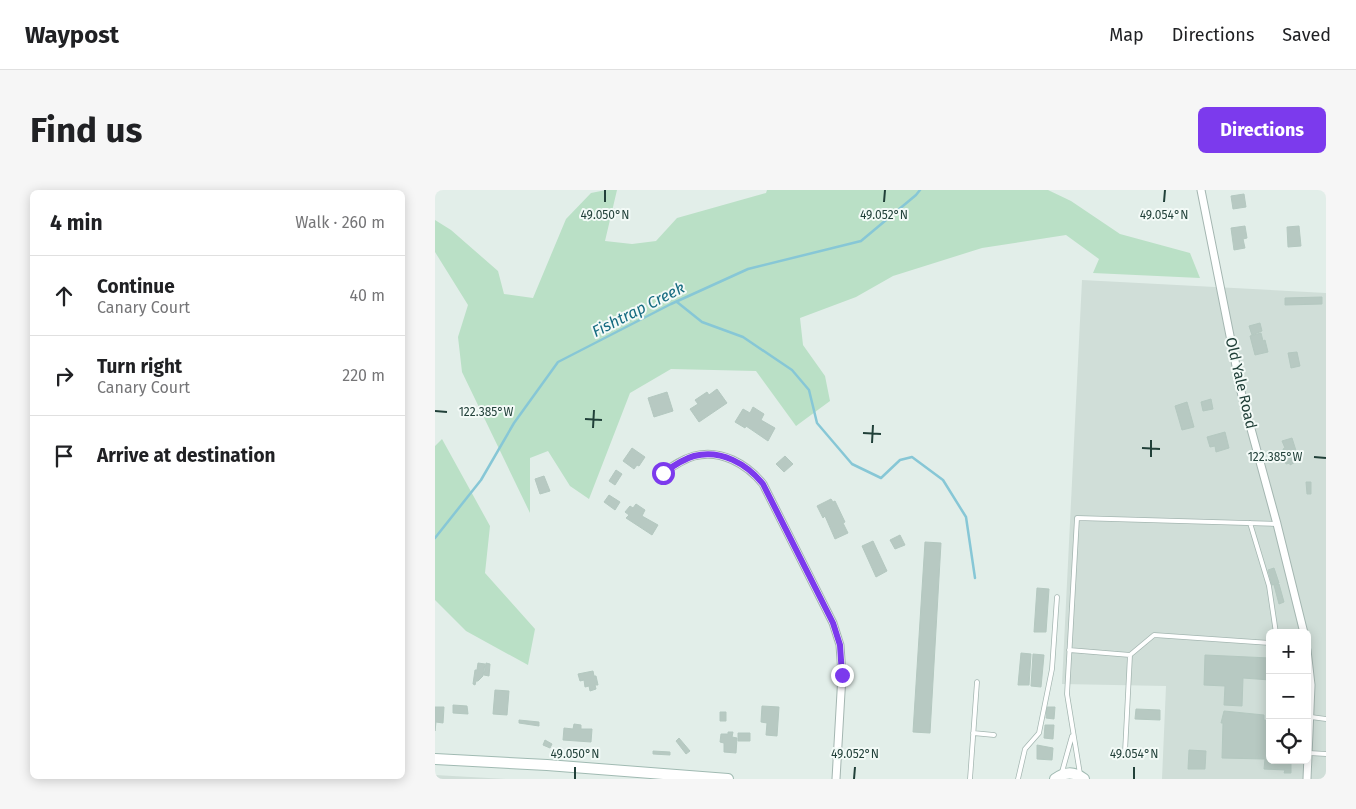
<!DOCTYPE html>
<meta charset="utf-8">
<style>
:root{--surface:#fff;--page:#f6f6f6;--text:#202124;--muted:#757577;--line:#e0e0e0;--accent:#7c3aed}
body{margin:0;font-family:"Fira Sans",sans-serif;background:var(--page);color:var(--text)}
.controls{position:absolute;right:15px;bottom:15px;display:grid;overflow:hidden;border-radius:8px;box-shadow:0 2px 12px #0003}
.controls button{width:45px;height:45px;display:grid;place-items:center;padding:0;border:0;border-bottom:1px solid var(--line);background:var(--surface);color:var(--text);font:25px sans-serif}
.stop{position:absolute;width:15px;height:15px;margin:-11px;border:4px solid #7c3aed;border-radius:50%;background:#fff}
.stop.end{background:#7c3aed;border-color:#fff;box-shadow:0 1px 5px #0008}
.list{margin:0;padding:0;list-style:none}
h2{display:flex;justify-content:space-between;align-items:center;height:65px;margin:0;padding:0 20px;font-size:21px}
h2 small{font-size:16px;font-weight:400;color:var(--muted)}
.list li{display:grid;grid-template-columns:32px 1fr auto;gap:15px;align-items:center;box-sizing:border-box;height:80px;padding:0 20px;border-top:1px solid var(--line)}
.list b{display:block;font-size:19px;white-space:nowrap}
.list p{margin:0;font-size:16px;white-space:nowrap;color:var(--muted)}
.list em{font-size:16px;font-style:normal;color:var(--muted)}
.icon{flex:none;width:28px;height:28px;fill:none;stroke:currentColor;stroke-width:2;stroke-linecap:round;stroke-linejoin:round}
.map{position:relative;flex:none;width:891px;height:589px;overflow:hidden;border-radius:8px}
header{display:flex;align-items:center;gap:30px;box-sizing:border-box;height:70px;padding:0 25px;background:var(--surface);border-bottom:1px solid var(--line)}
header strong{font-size:24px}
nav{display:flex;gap:28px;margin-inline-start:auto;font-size:18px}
.intro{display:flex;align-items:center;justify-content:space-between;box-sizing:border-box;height:120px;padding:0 30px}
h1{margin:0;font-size:35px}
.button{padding:12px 22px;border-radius:8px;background:var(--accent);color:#fff;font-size:18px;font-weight:700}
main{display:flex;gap:30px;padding:0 30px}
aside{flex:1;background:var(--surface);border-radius:8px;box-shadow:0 2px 12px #0003}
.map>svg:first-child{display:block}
.built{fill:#d0ded8;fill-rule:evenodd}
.green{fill:#bae0c6}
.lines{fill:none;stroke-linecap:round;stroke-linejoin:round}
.stream{stroke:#87c7d6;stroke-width:2.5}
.building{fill:#b7c9c2;stroke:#b4c8c0}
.lane-casing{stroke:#a4b6b1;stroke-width:5.5}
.street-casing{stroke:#a4b6b1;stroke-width:9}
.secondary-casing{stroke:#a0bab2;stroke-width:12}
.lane{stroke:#fff;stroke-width:4}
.street{stroke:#fff;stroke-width:7}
.secondary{stroke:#fff;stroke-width:10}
.route{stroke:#7c3aed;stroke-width:6}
.ticks{fill:none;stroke:#214039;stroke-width:2}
.labels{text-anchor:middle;stroke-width:4;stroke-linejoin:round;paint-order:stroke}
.street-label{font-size:15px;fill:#214039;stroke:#f3faf7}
.water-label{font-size:16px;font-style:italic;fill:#166b81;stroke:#f3faf7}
.ticks-label{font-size:12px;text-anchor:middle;fill:#214039;stroke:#f3faf7;stroke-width:4;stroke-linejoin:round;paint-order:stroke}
</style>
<header>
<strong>Waypost</strong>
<nav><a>Map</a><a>Directions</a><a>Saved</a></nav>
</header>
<div class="intro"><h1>Find us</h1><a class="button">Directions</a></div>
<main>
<aside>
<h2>4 min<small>Walk · 260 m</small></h2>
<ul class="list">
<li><svg class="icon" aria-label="ahead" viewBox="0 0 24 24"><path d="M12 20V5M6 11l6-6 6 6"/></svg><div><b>Continue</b><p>Canary Court</p></div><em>40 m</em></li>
<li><svg class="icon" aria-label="right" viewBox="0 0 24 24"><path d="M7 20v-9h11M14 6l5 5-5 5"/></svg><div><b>Turn right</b><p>Canary Court</p></div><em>220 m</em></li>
<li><svg class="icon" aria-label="arrive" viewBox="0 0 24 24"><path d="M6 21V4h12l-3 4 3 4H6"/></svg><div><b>Arrive at destination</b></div></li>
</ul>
</aside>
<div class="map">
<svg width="891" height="589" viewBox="0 0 891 589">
<rect width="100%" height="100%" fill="#e2eee9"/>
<path class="built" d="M647,90L891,103V589H727L731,496L627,494ZM835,443H872V570H835Z
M0,585L71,589H0Z"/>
<path class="green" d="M171,0H182L170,51L197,54L221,51L242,28L331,3L332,0H613L636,11L685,44L755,63L765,88L658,83L664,69L631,45L547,58L458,86L421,107L365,128L368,155L390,186L395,211L361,236L321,181L236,179L195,203L154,309L135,296L113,261L95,268V323L27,182L23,147L33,115L0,62V30L16,40L63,81L69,104L98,108L131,29L156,3Z
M7,249L55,336L50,383L100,439L93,475L31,441L0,410V256Z"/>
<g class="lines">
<path class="stream" d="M242,112L267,132L308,147L357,180L374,200L382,233L417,274L446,288L465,270L477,267L508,290L531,327L540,388
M0,348L46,290L79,233L123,172L236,114L313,79L426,51L481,5L485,0"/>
</g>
<path class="building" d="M809,4L811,17L798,19L796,6Z
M810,36L812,48L808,49L810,58L799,60L796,38Z
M864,36L866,56L853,57L852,37Z
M887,107V114L850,115V108Z
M825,133L827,141L817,145L814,136Z
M826,143L828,151L830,150L833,162L820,165L815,146Z
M862,162L865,176L856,178L853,163Z
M282,199L292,213L264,232L255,219L263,214L260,210L272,202L274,205Z
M232,202L238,221L219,227L213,208Z
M776,209L778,219L768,221L766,212Z
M752,212L759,237L747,240L740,216Z
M318,217L329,224L326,230L340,238L333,251L311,236L310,238L300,232L308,219L315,223Z
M790,242L794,258L781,262L780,256L775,257L772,247Z
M857,248L864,270L855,275V273L851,274L848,265H850L848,259L850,258L847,251Z
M197,258L210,267L204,276L202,275L199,279L188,271Z
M350,266L358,274L349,282L341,274Z
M181,280L187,284L180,295L174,291Z
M109,286L115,301L105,304L100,289Z
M871,292H876V304H872Z
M174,305L185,312L180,320L169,312Z
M396,309L398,312L400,311L410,332L408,333L413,343L400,349L390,326L388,328L382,316Z
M201,314L210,320L207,326L223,335L217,345L191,328L194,325L190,322L195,316L198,318Z
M465,345L470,355L460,359L455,350Z
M438,351L452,381L441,387L427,356Z
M490,352L506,353L495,543L478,542Z
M839,378L844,393L837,395L833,380Z
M844,394L849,412L844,414L839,395Z
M602,398L614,399L611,442H599Z
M586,463L596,464L594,495H583Z
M598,464L609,465L606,497L596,496Z
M770,465L835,468V490L808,488L807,516L789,515L790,496L769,495Z
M43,473L50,474L48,486L43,491H41L40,495L38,494L40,480H42Z
M51,473L55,474L54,486L49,485Z
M158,481L159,486H161L163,495H160L161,499L155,501L154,496L150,497L149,490L145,491L143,484Z
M60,500L74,501L72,525L58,524Z
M18,515L32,516L33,524L18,523Z
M327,516L344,517L342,546L331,545L332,533L326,532Z
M0,517H9L8,533L1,532L0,541Z
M612,517H620L619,529L611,528Z
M701,519L725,520V530L700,529Z
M789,521L829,525V530L835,531V570H853V574H856V583H849L850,580L829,579L830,569L787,568L788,533H786Z
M285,522H291V531H285Z
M84,530L104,532V536L84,533Z
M139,534L146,535V539H157L156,552L128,550L129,538L138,539Z
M610,535H619L618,549L609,548Z
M293,542H298L297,547L302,548L301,563L289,562V553L285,552L286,544H293Z
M303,543H315V551H303Z
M244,548L255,561L251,564L241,551Z
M110,550L117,554L115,558L108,555Z
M602,555L618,558L617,570L602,569Z
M754,560L771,561L770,579H753Z
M218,561L235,562V565L218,564Z"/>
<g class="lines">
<defs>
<path id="lane" d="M815,333L834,396L841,443
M634,460L695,465
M876,527L891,529
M538,543L559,545
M690,562L695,465L719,445L835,453
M874,563L891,564
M627,582L637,546
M645,584L632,504L642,328L842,334
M535,589L542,492
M583,589L590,559L604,543L617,479L622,407"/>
<path id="street" d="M766,0L807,206L842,334L869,443
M228,283C238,276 248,269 259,266C286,259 312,274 328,294L398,433L405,455L407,485L401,589
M872,460L876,495L872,589"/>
<path id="secondary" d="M0,569L112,575L293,589
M620,589C629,582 639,581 649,589"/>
</defs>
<use href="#lane" class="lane-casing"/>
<use href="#street" class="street-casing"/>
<use href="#secondary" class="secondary-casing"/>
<use href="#lane" class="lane"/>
<use href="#street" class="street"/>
<use href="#secondary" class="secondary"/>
</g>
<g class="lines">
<path class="route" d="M228,283C238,276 248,269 259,266C286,259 312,274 328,294L398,433L405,455L407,485"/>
</g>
<path class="ticks" d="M170,12V0M449,12L450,0M729,12L730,0M0,221L12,222M150,229L167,230M158,238L159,220M428,243L446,244M437,253L438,235M707,258L725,259M716,267V250M879,267L891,268M140,589V577M419,589L420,577M699,589V577"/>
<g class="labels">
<g class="street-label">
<text transform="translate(806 193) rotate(77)" y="5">Old Yale Road</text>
</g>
<g class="water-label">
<text transform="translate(203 119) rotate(-27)" y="6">Fishtrap Creek</text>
</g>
</g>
<g class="ticks-label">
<text x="170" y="29">49.050°N</text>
<text x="449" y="29">49.052°N</text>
<text x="729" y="29">49.054°N</text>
<text x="51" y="226">122.385°W</text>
<text x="840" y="271">122.385°W</text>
<text x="140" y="568">49.050°N</text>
<text x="420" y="568">49.052°N</text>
<text x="699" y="568">49.054°N</text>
</g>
</svg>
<div class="controls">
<button>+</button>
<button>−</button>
<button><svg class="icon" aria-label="locate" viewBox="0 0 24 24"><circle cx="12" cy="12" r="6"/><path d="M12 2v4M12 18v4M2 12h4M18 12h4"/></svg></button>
</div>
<div class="stop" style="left:228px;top:283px"></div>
<div class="stop end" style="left:407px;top:485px"></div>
</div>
</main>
